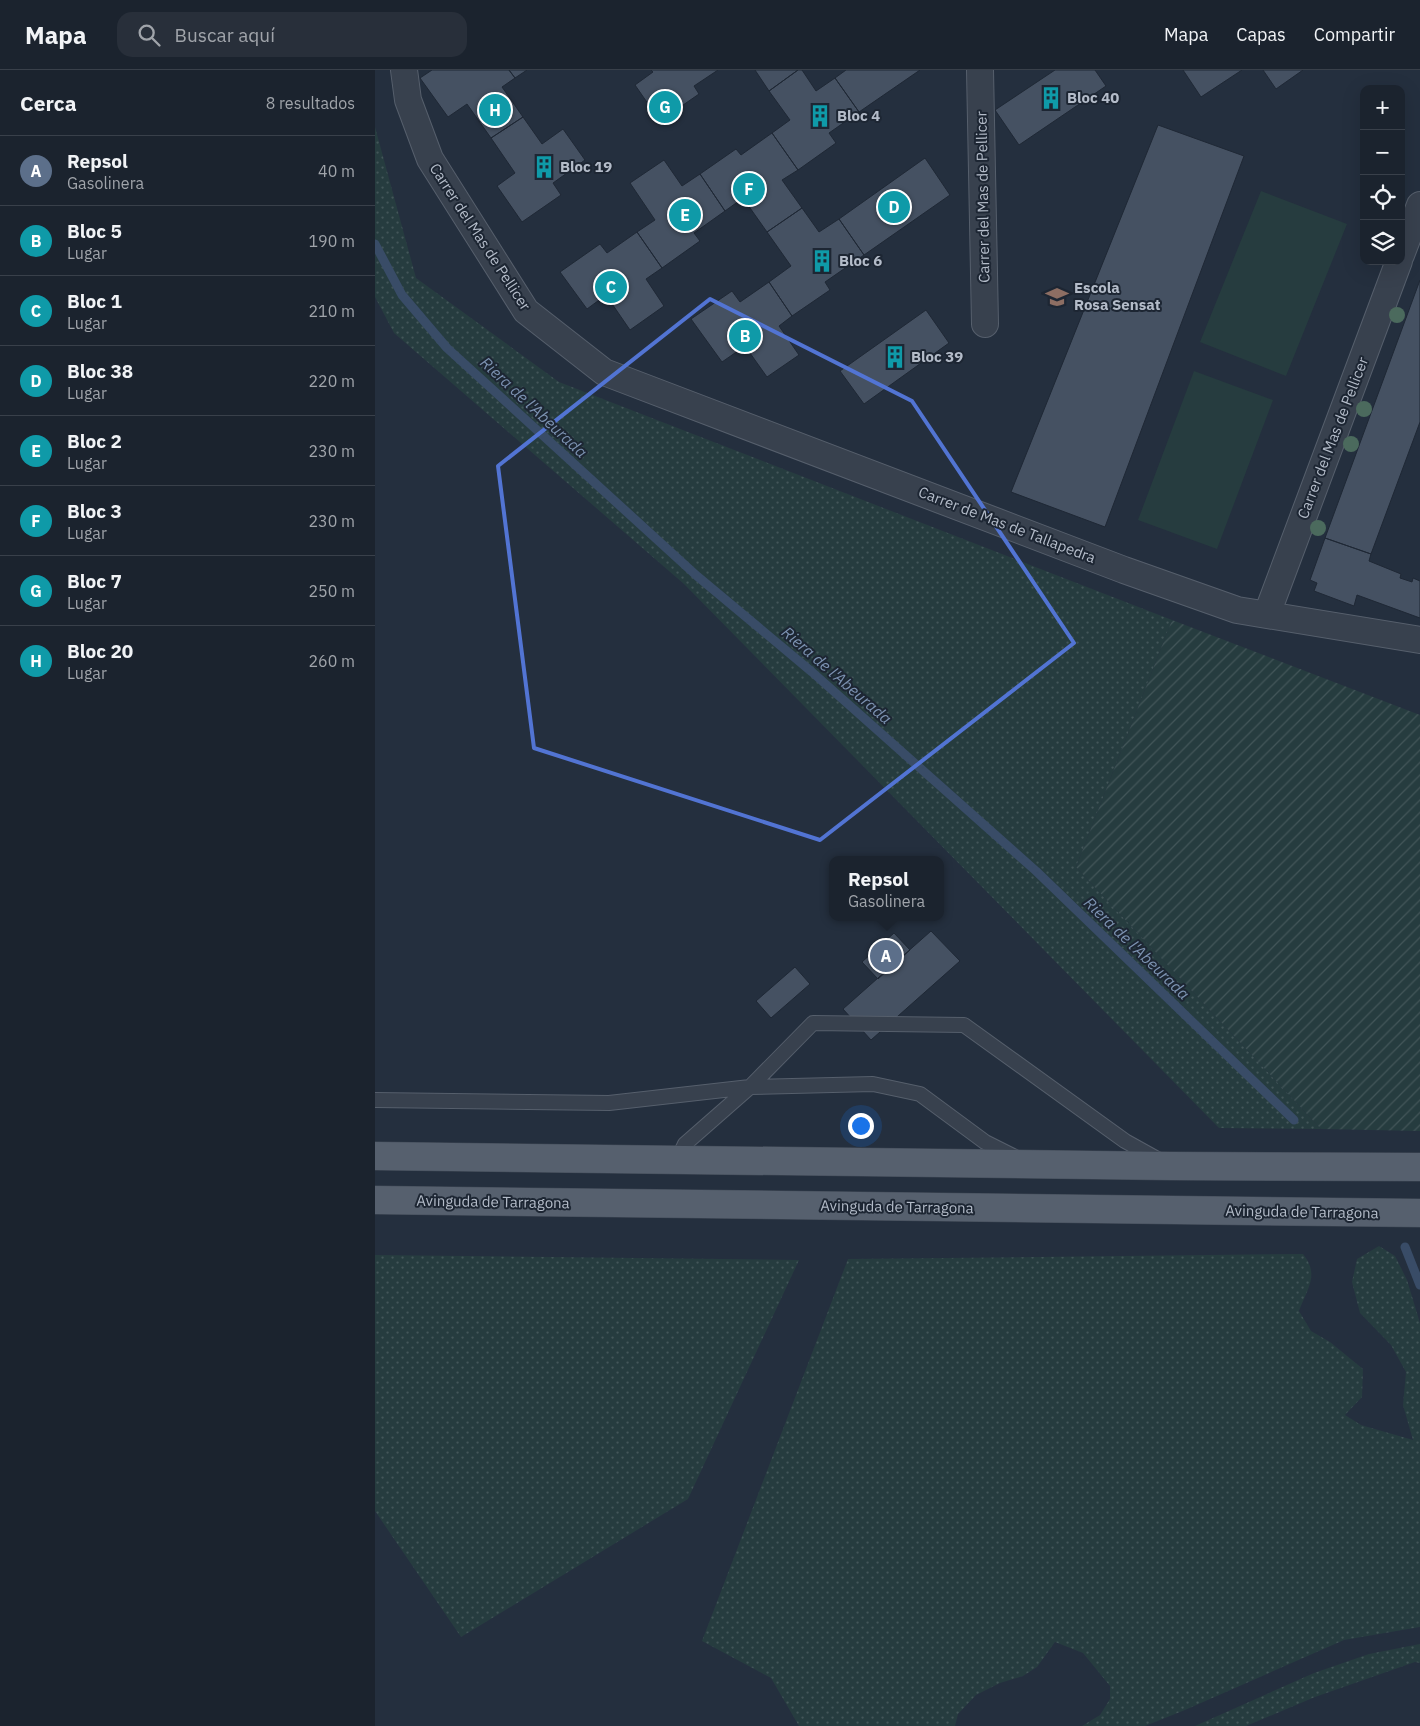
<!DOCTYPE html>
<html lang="es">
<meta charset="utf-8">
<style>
:root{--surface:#1b232e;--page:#282f3a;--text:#f1f3f6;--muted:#a0a4aa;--line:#39404a;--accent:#2563eb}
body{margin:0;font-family:"IBM Plex Sans",sans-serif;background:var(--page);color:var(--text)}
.controls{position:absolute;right:15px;top:15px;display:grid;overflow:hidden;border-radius:10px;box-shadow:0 5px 20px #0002}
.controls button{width:45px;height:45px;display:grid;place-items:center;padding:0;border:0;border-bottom:1px solid var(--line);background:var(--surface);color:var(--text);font:25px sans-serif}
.you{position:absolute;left:485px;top:1055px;width:18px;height:18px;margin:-12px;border:4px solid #fff;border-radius:50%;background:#1a73e8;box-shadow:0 0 0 8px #1a73e833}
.badge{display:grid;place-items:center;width:32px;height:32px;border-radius:50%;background:var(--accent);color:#fff;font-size:16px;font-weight:700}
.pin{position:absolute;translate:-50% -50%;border:2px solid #fff;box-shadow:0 1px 5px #0006}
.popup{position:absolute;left:454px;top:786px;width:115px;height:65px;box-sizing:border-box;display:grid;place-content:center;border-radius:10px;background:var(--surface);filter:drop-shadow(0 1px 4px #0005);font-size:16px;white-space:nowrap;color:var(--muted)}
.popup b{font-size:19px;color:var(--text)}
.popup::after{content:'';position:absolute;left:50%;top:100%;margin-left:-10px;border:10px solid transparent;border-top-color:var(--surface)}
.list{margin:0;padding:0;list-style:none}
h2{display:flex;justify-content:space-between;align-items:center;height:65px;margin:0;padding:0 20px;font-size:21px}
h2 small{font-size:16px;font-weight:400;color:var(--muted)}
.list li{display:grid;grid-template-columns:32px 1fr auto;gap:15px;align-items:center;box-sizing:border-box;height:70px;padding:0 20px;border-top:1px solid var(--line)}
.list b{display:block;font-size:19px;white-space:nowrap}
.list p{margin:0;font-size:16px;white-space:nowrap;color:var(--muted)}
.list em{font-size:16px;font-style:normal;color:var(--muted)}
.icon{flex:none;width:28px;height:28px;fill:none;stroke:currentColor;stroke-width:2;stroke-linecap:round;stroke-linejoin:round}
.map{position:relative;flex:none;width:1045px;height:1656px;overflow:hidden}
header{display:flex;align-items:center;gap:30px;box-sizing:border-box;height:70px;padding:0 25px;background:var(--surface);border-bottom:1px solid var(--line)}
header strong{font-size:24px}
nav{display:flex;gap:28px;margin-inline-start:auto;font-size:18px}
.search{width:350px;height:45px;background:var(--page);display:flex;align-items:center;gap:12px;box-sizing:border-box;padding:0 18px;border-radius:15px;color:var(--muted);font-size:19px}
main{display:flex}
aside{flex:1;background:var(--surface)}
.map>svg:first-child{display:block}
.grass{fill:url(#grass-dots)}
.garden{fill:url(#garden-furrows)}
.pitch{fill:#263c3f}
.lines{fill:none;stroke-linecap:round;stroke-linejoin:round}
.stream{stroke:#394c67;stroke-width:9}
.building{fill:#455162;stroke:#1f2835}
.lane-casing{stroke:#565f6c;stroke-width:16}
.street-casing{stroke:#565f6c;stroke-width:28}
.primary-casing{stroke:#414a57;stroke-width:29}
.lane{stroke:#38414e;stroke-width:14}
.street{stroke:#38414e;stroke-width:26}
.primary{stroke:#56606e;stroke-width:28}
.tree{fill:#4b6a5d}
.marked{fill:none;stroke:#5274d3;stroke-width:4;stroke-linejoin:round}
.labels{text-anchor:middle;stroke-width:4;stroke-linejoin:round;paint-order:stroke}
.poi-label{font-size:15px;font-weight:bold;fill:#b4bcc9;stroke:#1d2633;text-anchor:start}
.street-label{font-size:15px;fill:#b4bcc9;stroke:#1d2633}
.water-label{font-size:16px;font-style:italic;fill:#7c92b1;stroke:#1d2633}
</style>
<header>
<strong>Mapa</strong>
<div class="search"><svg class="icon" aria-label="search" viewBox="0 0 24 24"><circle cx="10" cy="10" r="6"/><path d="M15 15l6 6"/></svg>Buscar aquí</div>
<nav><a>Mapa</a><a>Capas</a><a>Compartir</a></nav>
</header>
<main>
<aside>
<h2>Cerca<small>8 resultados</small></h2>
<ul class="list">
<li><span class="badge" style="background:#5c6f8a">A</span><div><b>Repsol</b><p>Gasolinera</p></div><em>40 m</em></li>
<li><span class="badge" style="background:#0f9aa8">B</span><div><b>Bloc 5</b><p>Lugar</p></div><em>190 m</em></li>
<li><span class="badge" style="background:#0f9aa8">C</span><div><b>Bloc 1</b><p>Lugar</p></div><em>210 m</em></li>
<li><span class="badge" style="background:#0f9aa8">D</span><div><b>Bloc 38</b><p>Lugar</p></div><em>220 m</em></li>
<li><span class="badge" style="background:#0f9aa8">E</span><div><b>Bloc 2</b><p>Lugar</p></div><em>230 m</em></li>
<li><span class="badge" style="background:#0f9aa8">F</span><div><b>Bloc 3</b><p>Lugar</p></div><em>230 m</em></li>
<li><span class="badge" style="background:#0f9aa8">G</span><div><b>Bloc 7</b><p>Lugar</p></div><em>250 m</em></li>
<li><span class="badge" style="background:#0f9aa8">H</span><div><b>Bloc 20</b><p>Lugar</p></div><em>260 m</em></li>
</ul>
</aside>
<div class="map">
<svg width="1045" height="1656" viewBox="0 0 1045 1656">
<defs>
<pattern id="grass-dots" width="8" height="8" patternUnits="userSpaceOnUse" patternTransform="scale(1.25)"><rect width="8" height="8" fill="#263c3f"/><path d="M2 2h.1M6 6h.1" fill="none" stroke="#435659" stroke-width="1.8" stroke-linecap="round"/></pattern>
<pattern id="garden-furrows" width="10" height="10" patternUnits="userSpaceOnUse" patternTransform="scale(1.25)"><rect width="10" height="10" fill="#263c3f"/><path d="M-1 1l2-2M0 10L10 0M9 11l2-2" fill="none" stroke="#435659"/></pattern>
</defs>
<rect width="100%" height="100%" fill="#242f3e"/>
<path class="grass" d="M0,57L41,208L184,312L797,550L701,797L946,1059L844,1058L309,514L19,263L0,227Z
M1004,1176L1020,1186L1032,1210L1045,1253V1557L969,1570L810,1640L770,1656H707L725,1645L735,1629V1616L708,1583L680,1572L662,1597L648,1606L625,1613L601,1625L583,1644L580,1656H424L396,1608L327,1571L473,1189L928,1184C945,1205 932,1219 924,1241L936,1261L955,1272L988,1299L987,1327L970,1345L986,1355L1038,1370L1028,1335L1031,1302L1016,1275L985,1243L977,1212L982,1189Z
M0,1185L424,1190L313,1429L86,1567L0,1441Z
M1045,1574V1593L1040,1592L940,1627L871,1656H820L939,1603L994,1584Z"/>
<path class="garden" d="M797,550L1045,645V1061L946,1059L701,797Z"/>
<path class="pitch" d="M886,121L972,154L911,306L825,272Z
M819,301L898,330L842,479L763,450Z"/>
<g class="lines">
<path class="stream" d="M0,174L27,225L72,278L322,506L437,602L661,801L919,1050
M1030,1177L1045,1215"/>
</g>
<path class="building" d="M57,0H134L140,8L127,17L148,47L116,68L92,34L73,47L45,8Z
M134,0H152L140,8Z
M276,0H343L319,16L324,24L285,51L260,15L278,2Z
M380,0H423L394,21Z
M423,0H427L441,21L460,8L484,42L454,63L461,73L423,100L397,63L415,50L394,21Z
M471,0H545L484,42L460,8Z
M680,0H720L731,16L644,75L620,40Z
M808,0H867L826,27Z
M888,0H928L901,19Z
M148,47L167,74L188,59L210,90L178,113L186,125L147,152L122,116L140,103L116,68Z
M783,55L869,86L730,457L636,422Z
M397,63L423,100L407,110L427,138L392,162L368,128L350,141L325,104L361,79L366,85Z
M550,88L575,125L489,185L464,149Z
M289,90L307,116L325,104L350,141L319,163L325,171L287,198L262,162L280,150L255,113Z
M427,138L444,162L464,149L489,185L450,212L455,220L417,246L394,212L416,196L392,162Z
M262,162L287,198L271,209L289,236L255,260L231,225L212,239L185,202L225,174L232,183Z
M1045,210V352L996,484L950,468Z
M394,212L417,246L404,256L424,285L392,307L370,276L347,292L316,249L357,221L365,232Z
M551,240L574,273L489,334L465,301Z
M950,468L996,484L994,491L1026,504L1025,508L1037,512L1038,508L1045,511V548L982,525L979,536L939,521L942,513L935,510Z
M556,861L585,891L496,970L468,939Z
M519,863L535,880L503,909L487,892Z
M420,897L435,914L396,948L381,931Z"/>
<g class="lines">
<defs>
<path id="lane" d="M0,1030L234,1033L375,1017L498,1014L545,1024L610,1072L640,1087
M303,1089L310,1074L375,1017L438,953L589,955L750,1071L786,1091"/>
<path id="street" d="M29,0L33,30L55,89L151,241L229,302L749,500L862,540L1045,570
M605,0L610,254
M1026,185L1045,135
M892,544L1024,191"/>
<path id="primary" d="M0,1086L795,1096L1045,1097
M0,1130L1045,1143"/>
</defs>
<use href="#lane" class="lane-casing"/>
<use href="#street" class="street-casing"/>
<use href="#primary" class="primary-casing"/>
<use href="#lane" class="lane"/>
<use href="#street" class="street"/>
<use href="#primary" class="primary"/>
</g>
<g class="tree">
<circle cx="1022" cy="245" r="8"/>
<circle cx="989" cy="339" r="8"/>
<circle cx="976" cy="374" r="8"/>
<circle cx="943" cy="458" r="8"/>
</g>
<path class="marked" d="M335,229L537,331L699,573L445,770L159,678L123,396Z"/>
<defs>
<symbol id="building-bare" viewBox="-9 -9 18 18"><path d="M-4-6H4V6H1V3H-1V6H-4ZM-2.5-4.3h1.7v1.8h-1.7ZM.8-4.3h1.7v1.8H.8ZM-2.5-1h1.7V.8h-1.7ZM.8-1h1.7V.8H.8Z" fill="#0f9aa8" stroke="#1d2633" stroke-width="2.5" paint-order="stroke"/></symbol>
<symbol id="school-bare" viewBox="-9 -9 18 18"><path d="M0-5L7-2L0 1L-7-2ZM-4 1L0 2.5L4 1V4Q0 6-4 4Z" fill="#8d6e63" stroke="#1d2633" stroke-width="2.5" paint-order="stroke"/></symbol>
</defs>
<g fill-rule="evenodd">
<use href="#building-bare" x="660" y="12" width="32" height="32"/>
<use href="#building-bare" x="429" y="30" width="32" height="32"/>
<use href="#building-bare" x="153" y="81" width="32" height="32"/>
<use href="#building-bare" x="431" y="175" width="32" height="32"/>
<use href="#school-bare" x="666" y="211" width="32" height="32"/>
<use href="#building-bare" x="504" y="271" width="32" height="32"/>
</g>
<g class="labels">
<g class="poi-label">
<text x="692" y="33">Bloc 40</text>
<text x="462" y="51">Bloc 4</text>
<text x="185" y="102">Bloc 19</text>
<text x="464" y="196">Bloc 6</text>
<text x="699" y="223">Escola<tspan x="699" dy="17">Rosa Sensat</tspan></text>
<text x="536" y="292">Bloc 39</text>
</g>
<g class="street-label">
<text transform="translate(608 127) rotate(-91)" y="5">Carrer del Mas de Pellicer</text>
<text transform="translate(105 167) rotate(57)" y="5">Carrer del Mas de Pellicer</text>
<text transform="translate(958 368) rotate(-69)" y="5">Carrer del Mas de Pellicer</text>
<text transform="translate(632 455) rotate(21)" y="5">Carrer de Mas de Tallapedra</text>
<text transform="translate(118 1132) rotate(1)" y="5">Avinguda de Tarragona</text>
<text transform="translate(522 1137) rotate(1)" y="5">Avinguda de Tarragona</text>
<text transform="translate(927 1142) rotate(1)" y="5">Avinguda de Tarragona</text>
</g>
<g class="water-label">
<text transform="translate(159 337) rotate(43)" y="6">Riera de l'Abeurada</text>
<text transform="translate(462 605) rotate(41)" y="6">Riera de l'Abeurada</text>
<text transform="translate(762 878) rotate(44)" y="6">Riera de l'Abeurada</text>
</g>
</g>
</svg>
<div class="controls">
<button>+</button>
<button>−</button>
<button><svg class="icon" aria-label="locate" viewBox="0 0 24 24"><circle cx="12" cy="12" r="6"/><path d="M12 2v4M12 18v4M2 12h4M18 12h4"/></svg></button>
<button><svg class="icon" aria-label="layers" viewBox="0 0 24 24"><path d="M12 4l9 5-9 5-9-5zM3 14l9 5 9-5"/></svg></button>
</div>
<div class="you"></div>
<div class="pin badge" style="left:511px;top:886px;background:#5c6f8a">A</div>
<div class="popup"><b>Repsol</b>Gasolinera</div>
<div class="pin badge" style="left:370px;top:266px;background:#0f9aa8">B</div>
<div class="pin badge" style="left:236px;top:217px;background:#0f9aa8">C</div>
<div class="pin badge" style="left:519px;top:137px;background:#0f9aa8">D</div>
<div class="pin badge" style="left:310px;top:145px;background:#0f9aa8">E</div>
<div class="pin badge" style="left:374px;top:119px;background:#0f9aa8">F</div>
<div class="pin badge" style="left:290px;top:37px;background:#0f9aa8">G</div>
<div class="pin badge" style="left:120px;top:40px;background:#0f9aa8">H</div>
</div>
</main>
